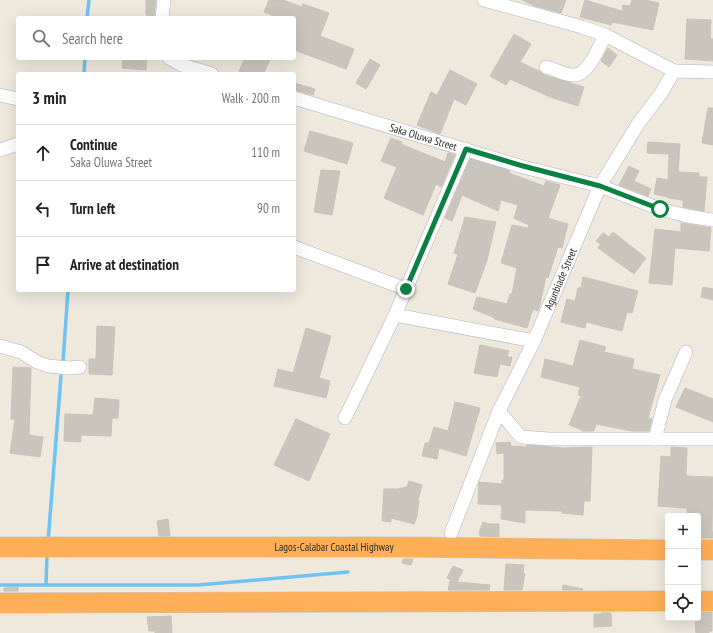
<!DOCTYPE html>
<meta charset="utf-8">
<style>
:root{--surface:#fff;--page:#f2f2f2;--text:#222;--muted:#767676;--line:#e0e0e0}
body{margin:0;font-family:"PT Sans Narrow",sans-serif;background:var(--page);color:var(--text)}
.controls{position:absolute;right:12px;bottom:12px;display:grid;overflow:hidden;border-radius:4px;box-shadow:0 4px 16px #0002}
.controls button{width:36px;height:36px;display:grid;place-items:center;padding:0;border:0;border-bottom:1px solid var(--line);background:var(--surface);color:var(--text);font:20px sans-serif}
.stop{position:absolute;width:12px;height:12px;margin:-9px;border:3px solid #0b8043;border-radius:50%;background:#fff}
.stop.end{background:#0b8043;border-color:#fff;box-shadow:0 1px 4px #0008}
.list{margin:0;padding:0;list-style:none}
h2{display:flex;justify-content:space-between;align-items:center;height:52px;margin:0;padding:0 16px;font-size:17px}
h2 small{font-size:13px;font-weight:400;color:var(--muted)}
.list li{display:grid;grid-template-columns:26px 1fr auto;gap:12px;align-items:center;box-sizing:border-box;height:56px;padding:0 16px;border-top:1px solid var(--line)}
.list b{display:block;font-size:15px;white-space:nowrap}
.list p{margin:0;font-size:13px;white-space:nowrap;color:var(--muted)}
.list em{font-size:13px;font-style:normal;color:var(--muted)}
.icon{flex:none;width:22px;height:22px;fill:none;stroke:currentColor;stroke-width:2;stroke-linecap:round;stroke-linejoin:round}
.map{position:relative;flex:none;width:713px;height:633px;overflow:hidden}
.search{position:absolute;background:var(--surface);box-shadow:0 4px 16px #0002;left:16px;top:16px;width:280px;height:44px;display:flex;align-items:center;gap:10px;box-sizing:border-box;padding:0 14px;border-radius:4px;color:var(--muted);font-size:15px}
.panel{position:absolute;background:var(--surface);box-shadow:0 4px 16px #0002;left:16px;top:72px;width:280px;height:220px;border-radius:4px}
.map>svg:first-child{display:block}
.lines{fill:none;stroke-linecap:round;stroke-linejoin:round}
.stream{stroke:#6dc3f3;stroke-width:3.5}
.building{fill:#c9c5bd;stroke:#c9c4b7}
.minor-casing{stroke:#b1b2bf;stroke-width:14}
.highway-casing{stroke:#c8c8c8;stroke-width:21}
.minor{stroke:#fff;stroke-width:13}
.highway{stroke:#ffaf57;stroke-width:20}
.route{stroke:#0b8043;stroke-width:5}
.labels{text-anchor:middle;stroke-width:4;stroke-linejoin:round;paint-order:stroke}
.street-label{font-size:11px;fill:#2b2b2b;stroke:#fff}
</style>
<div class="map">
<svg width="713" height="633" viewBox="0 0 713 633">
<rect width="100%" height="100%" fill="#eee8dd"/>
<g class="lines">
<path class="stream" d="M87,18L89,0
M84,74L85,58
M63,362L68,290
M48,542L61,376
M0,585H198L348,572
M46,585L47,554"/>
</g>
<path class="building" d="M146,0H156L154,16L146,15Z
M269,0H283L302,7L303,4L329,13L320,36L354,49L346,69L294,50V18H279L264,12Z
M522,0H566L561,13L535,6Z
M585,0L622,11L623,5L630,6L632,0H645L659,3L653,30L612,22L611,25L580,17Z
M687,19L711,20L710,39H713V61L685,59Z
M514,34L531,44L520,62L539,71L544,75L584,87L578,106L550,97L510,79L506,85L490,76Z
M608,48L617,55L609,67L601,61Z
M123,58H147L146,70L122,68Z
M245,58H271L263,74H245L239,71Z
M370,59L380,65L366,89L356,83Z
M450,70L477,84L466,105L454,99L440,134L417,125L431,92L437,95Z
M294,83L315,89L313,95L294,90Z
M708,108H713V145L702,143Z
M310,131L353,143L347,164L304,151Z
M391,138L402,142L401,144L445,162L448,153L455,155L441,187L436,184L423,215L384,198L397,167L381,161Z
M648,142L680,144L678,172L699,173V177H707L704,211L683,207V200L668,198V197L654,194L657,178L668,180L669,154L647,153Z
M470,159L510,171L509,173L544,186L546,181L560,185L548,218L568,224L562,248L558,247L548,278L546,277L539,309L538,311L533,309L527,328L494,319L495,318L473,309L477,297L507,304L510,294H512L517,268L501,263L512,225L528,228L529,225L514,218L518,205L501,200L498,211L462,195L452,221L445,218Z
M629,166L639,171L634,181L651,189L648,196L619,185Z
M321,170L340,171L332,215L314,212Z
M465,217L496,222L487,260L475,293L448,284L458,254L454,253Z
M681,223L711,228L709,251L675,248L672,285L649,283L655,229L681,232Z
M613,232L646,258L634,274L598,248L601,244L596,241L603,233L609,237Z
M583,277L638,291L632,313L627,312L622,331L586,322L585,328L561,322L567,299L575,301L578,288H581Z
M703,287L713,289V300L701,297Z
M97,326L115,327L112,375L89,374V359H96Z
M306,328L331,336L319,378L330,381L326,398L274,386L278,369L293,373Z
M580,340L606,347L604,352L634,359L632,369L660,375L648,418L652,419L649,431H632L596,424L594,431H582V430L569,425L581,396L578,395L580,387L541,377L545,359L573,366Z
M480,345L509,351L507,357H512L510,366L500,364L497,377L474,373Z
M13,367L31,368L29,435L43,437L40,457L10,453L15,419H11Z
M685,388L713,399V422L676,407Z
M95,398L119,400L118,418H112L111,436L81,435V442L64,441L65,414L93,415Z
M455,402L480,408L466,456L439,448L437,459L422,456L425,443H429L434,427L448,431Z
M296,419L330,434L309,481L274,465Z
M510,442L511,446L527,447V445L564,448L592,447L590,501H584L583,515L562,513V511L525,510V523L501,519L502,506H500L501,505L478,504L479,482L502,484V480H504V453L497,454L496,443Z
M671,447L687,448L686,476L713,477L712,532H713V538H698V516H687V508L658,506L661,456L671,457Z
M409,481L422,485L418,501H419L417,516L414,524L391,518V522L382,521L384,489H398L407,487Z
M168,519L170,536H159L157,521Z
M483,522L490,524H499V537L480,536L479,533Z
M403,559H413L411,565L402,563Z
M506,564L524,565L523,573L525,574L522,590H504Z
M453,566L463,570L457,582L490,585L489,590H448L450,581L454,582L447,578Z
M563,585L583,589V590H562Z
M18,587V591H4V588Z
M698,612H712V631H709V633H696L695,618H698Z
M601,613H611L612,626L594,627V614H601Z
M171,616L172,633H155V631H149L147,617Z"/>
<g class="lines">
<defs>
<g id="minor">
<path d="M484,0L582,27L605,35L674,71"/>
<path d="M162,18L164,0"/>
<path d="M169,58L182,65L212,74"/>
<path d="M546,67C554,69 565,75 573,75C588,76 599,47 605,35"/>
<path d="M0,95L18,99"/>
<path id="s1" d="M294,98L523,167L600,186L660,209L687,216L713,220"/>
<path d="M0,150L18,144"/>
<path d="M294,247L406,289"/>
<path d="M395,315L534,341"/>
<path d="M0,346L21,352L37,362L48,366L70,368L80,367"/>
<path d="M499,411L521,437L549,439H713"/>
<path d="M345,418L395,315L466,149"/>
<path d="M655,439L665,400L686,352"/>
<path id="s2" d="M451,533L499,411L534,341L600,186L638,124L662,92L674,71L713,72"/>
</g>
<g id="highway">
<path id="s3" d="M0,547H400L668,550"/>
<path d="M698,550H713"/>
<path d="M698,601H713"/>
<path d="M0,603L668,601"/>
</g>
</defs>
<use href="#minor" class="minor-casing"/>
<use href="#highway" class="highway-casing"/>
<use href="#minor" class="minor"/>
<use href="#highway" class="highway"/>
</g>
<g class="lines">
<path class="route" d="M406,289L466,149L523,166L600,186L660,209"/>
</g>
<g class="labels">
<g class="street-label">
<text dy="4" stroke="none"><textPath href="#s1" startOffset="135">Saka Oluwa Street</textPath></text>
<text dy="4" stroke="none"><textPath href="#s2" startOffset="277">Agunbiade Street</textPath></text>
<text dy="4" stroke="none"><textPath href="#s3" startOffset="334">Lagos-Calabar Coastal Highway</textPath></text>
</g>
</g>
</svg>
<div class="controls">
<button>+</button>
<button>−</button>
<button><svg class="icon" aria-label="locate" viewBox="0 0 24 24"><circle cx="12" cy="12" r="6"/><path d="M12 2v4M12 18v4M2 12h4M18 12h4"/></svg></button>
</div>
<div class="stop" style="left:660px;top:209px"></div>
<div class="stop end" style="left:406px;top:289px"></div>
<div class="search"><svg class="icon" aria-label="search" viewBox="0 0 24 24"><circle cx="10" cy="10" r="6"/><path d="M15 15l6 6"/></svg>Search here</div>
<section class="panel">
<h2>3 min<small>Walk · 200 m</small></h2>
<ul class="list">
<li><svg class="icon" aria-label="ahead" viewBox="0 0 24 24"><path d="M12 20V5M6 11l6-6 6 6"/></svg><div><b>Continue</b><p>Saka Oluwa Street</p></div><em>110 m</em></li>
<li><svg class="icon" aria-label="left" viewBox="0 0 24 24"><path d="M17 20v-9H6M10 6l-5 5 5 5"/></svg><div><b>Turn left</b></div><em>90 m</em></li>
<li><svg class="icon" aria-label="arrive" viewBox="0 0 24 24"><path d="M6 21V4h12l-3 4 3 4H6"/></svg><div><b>Arrive at destination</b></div></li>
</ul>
</section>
</div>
